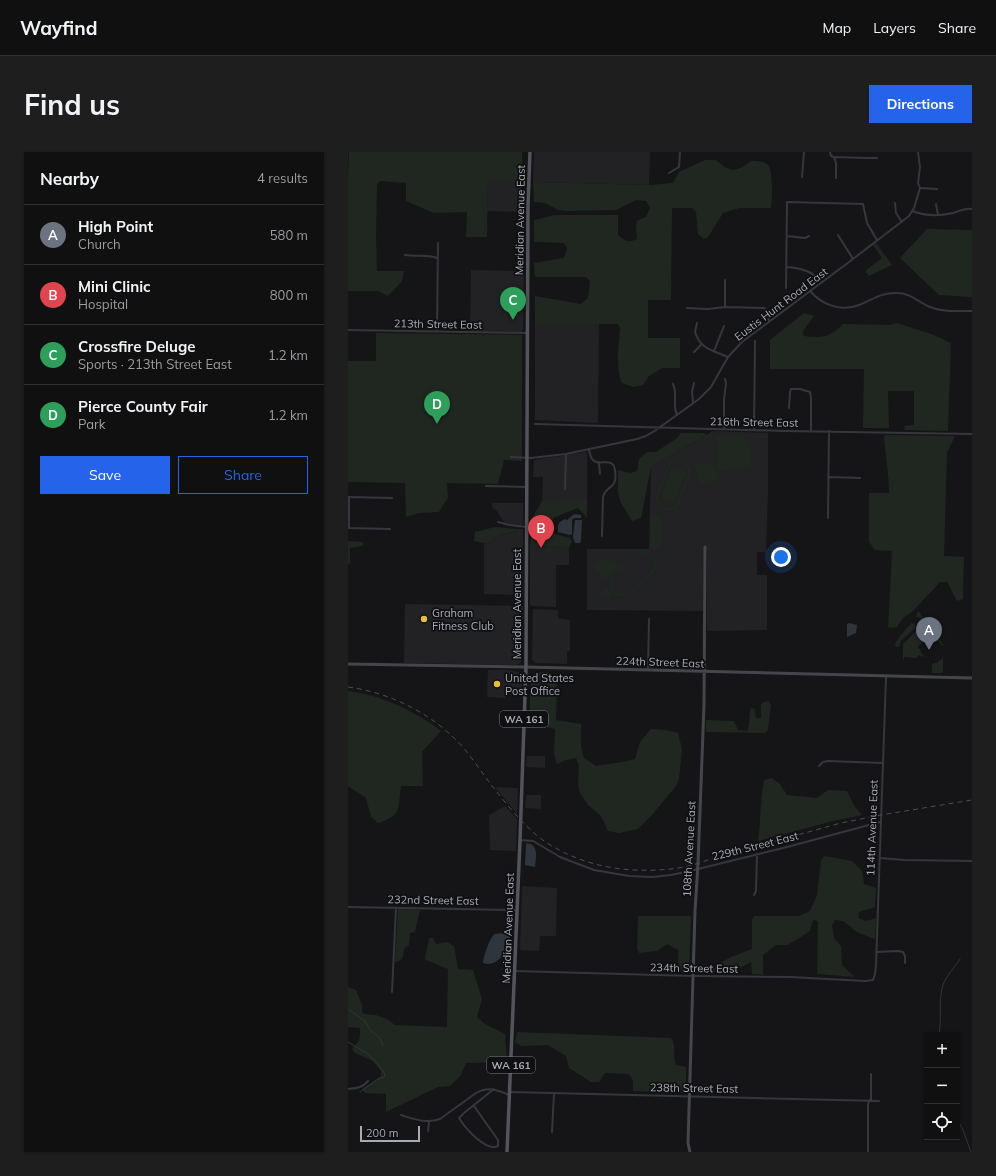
<!DOCTYPE html>
<meta charset="utf-8">
<style>
:root{--surface:#101011;--page:#1e1e1f;--text:#f1f3f6;--muted:#9c9d9f;--line:#303031;--accent:#2563eb}
body{margin:0;font-family:Mulish,sans-serif;background:var(--page);color:var(--text)}
.controls{position:absolute;right:12px;bottom:12px;display:grid;overflow:hidden;border-radius:0px;box-shadow:0 1px 3px #0004}
.controls button{width:36px;height:36px;display:grid;place-items:center;padding:0;border:0;border-bottom:1px solid var(--line);background:var(--surface);color:var(--text);font:20px sans-serif}
.scale{position:absolute;left:12px;bottom:10px;width:60px;box-sizing:border-box;padding-left:4px;border:2px solid #a8abb6;border-top:0;font-size:11px;line-height:14px;white-space:nowrap;color:#a8abb6;-webkit-text-stroke:3px #101012;paint-order:stroke}
.you{position:absolute;left:433px;top:405px;width:14px;height:14px;margin:-10px;border:3px solid #fff;border-radius:50%;background:#1a73e8;box-shadow:0 0 0 6px #1a73e833}
.badge{display:grid;place-items:center;width:26px;height:26px;border-radius:50%;background:var(--accent);color:#fff;font-size:13px;font-weight:700}
.pin{position:absolute;translate:-50% -33px;filter:drop-shadow(0 1px 2px #0008)}
.pin::after{content:'';position:absolute;top:21px;width:14px;height:12px;background:inherit;clip-path:polygon(0 0,100% 0,50% 100%)}
.list{margin:0;padding:0;list-style:none}
h2{display:flex;justify-content:space-between;align-items:center;height:52px;margin:0;padding:0 16px;font-size:17px}
h2 small{font-size:13px;font-weight:400;color:var(--muted)}
.list li{display:grid;grid-template-columns:26px 1fr auto;gap:12px;align-items:center;box-sizing:border-box;height:60px;padding:0 16px;border-top:1px solid var(--line)}
.list b{display:block;font-size:15px;white-space:nowrap}
.list p{margin:0;font-size:13px;white-space:nowrap;color:var(--muted)}
.list em{font-size:13px;font-style:normal;color:var(--muted)}
.actions{display:flex;gap:8px;padding:12px 16px}
.actions a{flex:1;padding:9px 0;border:1px solid var(--accent);border-radius:0px;text-align:center;font-size:14px;color:var(--accent)}
.actions .main{background:var(--accent);color:#fff}
.icon{flex:none;width:22px;height:22px;fill:none;stroke:currentColor;stroke-width:2;stroke-linecap:round;stroke-linejoin:round}
.map{position:relative;flex:none;width:624px;height:1000px;overflow:hidden;border-radius:0px}
header{display:flex;align-items:center;gap:24px;box-sizing:border-box;height:56px;padding:0 20px;background:var(--surface);border-bottom:1px solid var(--line)}
header strong{font-size:19px}
nav{display:flex;gap:22px;margin-inline-start:auto;font-size:14px}
.intro{display:flex;align-items:center;justify-content:space-between;box-sizing:border-box;height:96px;padding:0 24px}
h1{margin:0;font-size:28px}
.button{padding:10px 18px;border-radius:0px;background:var(--accent);color:#fff;font-size:14px;font-weight:700}
main{display:flex;gap:24px;padding:0 24px}
aside{flex:1;background:var(--surface);border-radius:0px;box-shadow:0 1px 3px #0004}
.map>svg:first-child{display:block}
.built{fill:#222124}
.green{fill:#202721;fill-rule:evenodd}
.water{fill:#2e353c}
.lines{fill:none;stroke-linecap:round;stroke-linejoin:round}
.stream{stroke:#2e353c;stroke-width:1}
.street{stroke:#36373c;stroke-width:2}
.secondary{stroke:#45464c;stroke-width:3}
.primary{stroke:#53545b;stroke-width:3.5}
.rail{stroke:#4c4d53;stroke-width:1;stroke-dasharray:5 4;stroke-linecap:butt}
.poi-dot{fill:#e8bf3d;stroke:#101012;stroke-width:1.5}
.labels{text-anchor:middle;stroke-width:3.5;stroke-linejoin:round;paint-order:stroke}
.shield{fill:#101012;stroke:#7a7c85;stroke-width:1}
.shield-label{font-size:10px;font-weight:bold;fill:#a8abb6}
.street-label{font-size:11px;fill:#a8abb6;stroke:#101012}
.poi-label{font-size:11px;fill:#a8abb6;stroke:#101012;text-anchor:start}
</style>
<header>
<strong>Wayfind</strong>
<nav><a>Map</a><a>Layers</a><a>Share</a></nav>
</header>
<div class="intro"><h1>Find us</h1><a class="button">Directions</a></div>
<main>
<aside>
<h2>Nearby<small>4 results</small></h2>
<ul class="list">
<li><span class="badge" style="background:#6b7280">A</span><div><b>High Point</b><p>Church</p></div><em>580 m</em></li>
<li><span class="badge" style="background:#e0444e">B</span><div><b>Mini Clinic</b><p>Hospital</p></div><em>800 m</em></li>
<li><span class="badge" style="background:#2e9e5b">C</span><div><b>Crossfire Deluge</b><p>Sports · 213th Street East</p></div><em>1.2 km</em></li>
<li><span class="badge" style="background:#2e9e5b">D</span><div><b>Pierce County Fair</b><p>Park</p></div><em>1.2 km</em></li>
</ul>
<div class="actions"><a class="main">Save</a><a>Share</a></div>
</aside>
<div class="map">
<svg width="624" height="1000" viewBox="0 0 624 1000">
<rect width="100%" height="100%" fill="#151517"/>
<path class="built" d="M186,0H302L301,33L185,30Z
M140,29H174L173,60L139,59Z
M123,118L176,119L175,177L173,180L122,179Z
M187,172H251L250,271L187,268Z
M365,279L420,281V340L418,400H409V423H419V478L359,479V399L356,398L355,459L239,458V397H301L303,315Z
M239,300V347H216L215,349H194L195,325H185L186,308Z
M144,351H175V373H164L157,371L148,358L144,356Z
M168,377H175V443L136,442V391L139,392L148,385L167,379Z
M182,394L221,395V413H208V455L184,454L182,452Z
M57,452L175,454L174,508L172,511L169,513L56,511Z
M185,457L210,458V466L222,468V499H219V512L188,511L184,508Z
M140,518H159L171,520L174,523V536L159,535L158,546L139,545Z
M187,520H200V540H182L183,525Z
M179,604H197V616L178,615Z
M147,635L170,636L169,662Z
M178,643H193V657L177,656Z
M157,654L169,667L168,699L142,698L141,663Z
M174,734L209,736L208,784H192L191,799L172,798Z"/>
<path class="green" d="M1,0H174V29H140L139,85H118L119,60L86,61L58,49V31L32,29L29,33L28,85L29,119H56L54,129L40,144L30,139H0V27Z
M357,8H368L378,16L386,18L395,15L403,9C408,9 415,9 419,12C426,17 424,48 423,56H391L375,61L360,85L356,87L350,82L348,60L344,56H324L323,148H300V186H332V216H314L301,224L295,233L285,235L274,231C267,217 271,192 272,176L270,172H187V144L233,152L240,146L242,129L238,125H187L186,111L216,106L219,96L216,91L186,90V68L206,63H270V83C276,89 281,91 289,87L288,75L289,69L298,65L302,56L298,49L288,48L268,58L218,59L210,58L197,51L186,50L185,30L301,33L325,31L331,20Z
M579,77L624,78V145L591,143L552,106Z
M528,91L544,113L521,124L517,119L534,106L525,93Z
M456,161L466,164L455,179L456,184C475,186 481,186 495,172L541,173L549,171L586,183L603,191L600,279L557,278L556,274L566,273V239H540L541,276H515L516,217H422V188Z
M28,181L174,183V309L156,308L150,332L99,331L100,346L95,353L91,360L71,361L58,365L57,331L0,330V209H28Z
M333,281H356L358,283L303,315L293,366L284,369L272,349L270,340V318L282,321L289,319L291,307L299,300H308L329,286Z
M390,282C406,289 403,298 404,313L402,316L372,318L369,315V283Z
M536,283L607,284L599,301L596,404L616,405L615,447L609,449L599,430H592L565,459L555,466L549,475L542,476L540,475L544,399L527,398L521,390V341H541C541,321 537,302 536,283Z
M332,307L338,310L342,315H345L328,360L325,358C315,361 306,354 308,343L320,313L326,308ZM330,309C337,310 340,314 340,321L328,352L324,356H318L312,352L310,345L322,314L326,311Z
M353,311C364,312 370,316 374,325L356,333L353,331L346,313Z
M324,315L338,320L326,351L312,346Z
M216,347H239V366L230,356L205,366L203,381L222,386L224,390L221,395L182,394L184,366L194,349H215Z
M303,363H313V396H302Z
M147,375L168,377L167,379L148,385L139,392L126,389L127,380Z
M0,389L15,390V394L2,396V411L0,412Z
M295,400C304,401 313,411 306,420C304,423 284,441 281,443C279,444 275,444 272,444C264,442 259,432 264,424C268,420 284,404 289,401C291,400 293,400 295,400ZM295,402C302,403 308,409 304,417C302,422 297,425 294,429C289,433 283,441 277,442C268,443 261,433 266,425C269,421 285,407 289,404C291,402 293,402 295,402Z
M255,407C263,407 267,409 273,414L260,426H256L245,414L250,410Z
M258,435L265,442L262,447L254,446L251,441Z
M570,459L571,460L576,467L577,473L596,493L595,494L577,476L576,477L570,474L569,471L570,469L575,466L568,465Z
M564,471L567,472V476L553,489L551,495H548L547,493C550,485 558,477 564,471Z
M570,477L574,478L572,480L584,492L582,494L577,489L571,493L570,496L573,498L572,499L576,504L575,505L571,503L568,506L556,505V507H555V492Z
M595,506V521H584V512L587,511H589Z
M200,520L209,527L208,568L233,572V594L236,606L248,614L274,610L287,607L292,590L303,577L317,578L330,581L334,597L331,627L328,634L303,664L290,677L271,681L260,679L253,664L240,653L231,639L230,630L231,613L228,606L218,608L209,612L206,601L207,577L190,572L182,563V540H200Z
M0,539C12,541 25,543 36,548C57,555 76,566 93,579L74,600L75,634H53C50,656 54,664 30,671L23,665L18,646L0,634Z
M420,549L423,553L420,578L417,581L358,580V568L386,569L390,578L399,579C403,573 400,563 403,556H405L407,558L408,566H413V553L416,550Z
M424,626L432,632L439,643L469,646L480,638L499,639L507,655L514,663L485,669L410,689C413,669 412,649 416,628Z
M477,704L504,709L514,719L516,732L528,736L527,755L511,760L510,766L518,769L528,766L527,787L509,780L495,769L487,768L484,773L486,786L493,794L494,813L507,825L469,822L470,769L465,768L462,779L453,785L439,793H428L415,803V823L404,822L403,810L384,820H353L362,817L383,805L404,797V767L407,764H451L462,759L469,743L473,708Z
M51,757L72,758L67,780L62,781L61,793L56,797C55,805 56,808 47,810L50,758Z
M290,764H343L341,819L331,820L330,798L319,792L309,799L291,801L289,797Z
M81,786H85L88,792L99,790L106,794L110,817L125,818L134,847L129,865L137,872L157,882L159,910L118,911L113,923L102,934L90,935L38,960V942L17,941L14,937L33,924V919L25,909L7,901L5,899L4,896C13,889 12,886 12,876L0,875V835L8,838L14,853V859L16,862L28,863L39,867L47,873L99,875L100,817L78,808L77,806Z
M169,880L323,886C329,894 324,904 328,913L338,915V941L285,939V929L281,922L257,921L251,930H243L221,916L218,904L200,893L173,894L167,890Z"/>
<path class="water" d="M226,362L233,363V366H226L224,368V382L222,383L210,380C210,371 210,371 217,367L219,368Z
M227,368H234L233,389L232,391H227L225,385Z
M501,471L509,473L508,481L499,485V472Z
M179,691C191,693 188,705 187,715L177,713L178,694Z
M160,780L162,783V791L158,793L161,794L160,800C152,805 147,815 135,811C135,806 142,784 147,782C151,781 156,782 160,780Z"/>
<g class="lines">
<path class="stream" d="M0,857L17,869L22,878L32,886L35,894
M591,883C594,867 590,849 595,833C598,824 607,815 612,807
M0,890L20,902L29,911L37,922L36,925L30,927L12,940
M609,967L615,978L623,1000"/>
<path class="street" d="M482,0L483,4L486,5L519,6H529
M570,0L572,15L570,31L572,36
M486,5L488,11V26
M321,21L331,15L332,0
M454,25L456,0
M572,36L589,37
M547,51L548,61L554,70
M588,52L590,63
M564,59C577,64 592,64 605,61C612,59 617,56 624,57
M490,83L505,107
M439,84L457,86L461,84
M57,103C68,105 79,102 89,106
M438,115C453,116 464,119 474,130
M438,136L439,50L515,52L519,71L529,88
M462,139C474,153 493,160 511,153C524,148 534,140 549,141C562,141 570,150 582,155C594,160 610,159 624,159
M377,155V128
M339,156L360,157L377,155L416,156L420,159L421,170
M349,171L347,180C352,197 366,199 380,205
M0,178L179,181
M89,180L90,91
M366,199L376,174
M346,200L353,193
M325,232C330,242 324,252 329,263
M345,251L344,240L346,231
M441,256L442,240L443,237H452L462,240L463,246V279
M187,272L437,279L624,282
M376,277V248L378,231L377,227
M406,278L407,189
M241,298C242,301 242,304 244,307C250,316 265,303 267,318C270,339 258,332 255,345L254,384
M163,305L183,306L218,302L289,287L298,284L308,278L351,247L363,235L380,205L394,190L505,107L561,64L566,56L572,36
M251,311L252,322
M480,325L512,326
M138,334L179,335
M217,337L218,302
M0,345L44,346
M480,366L481,279
M150,370L154,371L161,373L179,375
M0,376L42,377
M1,376V345
M300,518L301,467
M471,614L475,610L480,609L535,611
M172,688L185,689L212,705L246,718L281,724L304,725L323,723L342,719L443,694L532,670
M532,706L557,708L624,709
M406,743L408,739L409,702
M0,755L169,758
M528,800L550,799L555,800L557,804V811
M167,819L345,824L442,825L517,829L525,828L527,822L528,813L538,525
M44,840L48,756
M0,937C9,936 14,936 20,929
M162,940L531,949
M126,954L150,988V994C138,1000 117,976 111,966L116,961L146,937
M53,963C66,967 79,972 92,967L128,941C140,934 150,938 161,943
M80,979L81,970
M204,980L206,941
M520,1000V953L521,949L523,947V922"/>
<path class="secondary" d="M0,512L178,515L624,526
M342,1000L340,991L347,759L350,712L356,553L357,395"/>
<path class="primary" d="M159,1000L172,688L178,515L180,53L182,0"/>
<path class="rail" d="M0,535C38,540 77,558 105,585C119,598 130,615 141,630C156,649 172,670 192,686C219,706 254,717 288,718C313,719 339,717 362,707L493,671L533,663L624,648"/>
</g>
<g class="poi-dot">
<circle cx="76" cy="467" r="4"/>
<circle cx="149" cy="532" r="4"/>
</g>
<g class="labels">
<g class="shield">
<rect x="152" y="559" width="48" height="16" rx="3"/>
<rect x="139" y="905" width="48" height="16" rx="3"/>
</g>
<g class="shield-label">
<text x="176" y="571">WA 161</text>
<text x="163" y="917">WA 161</text>
</g>
<g class="street-label">
<text transform="translate(172 68) rotate(-89)" y="4">Meridian Avenue East</text>
<text transform="translate(433 152) rotate(-37)" y="4">Eustis Hunt Road East</text>
<text transform="translate(90 172) rotate(1)" y="4">213th Street East</text>
<text transform="translate(406 270) rotate(1)" y="4">216th Street East</text>
<text transform="translate(169 452) rotate(-90)" y="4">Meridian Avenue East</text>
<text transform="translate(312 510) rotate(2)" y="4">224th Street East</text>
<text transform="translate(524 676) rotate(-88)" y="4">114th Avenue East</text>
<text transform="translate(407 694) rotate(-14)" y="4">229th Street East</text>
<text transform="translate(341 697) rotate(-87)" y="4">108th Avenue East</text>
<text transform="translate(85 748) rotate(1)" y="4">232nd Street East</text>
<text transform="translate(160 776) rotate(-88)" y="4">Meridian Avenue East</text>
<text transform="translate(346 816) rotate(1)" y="4">234th Street East</text>
<text transform="translate(346 936) rotate(1)" y="4">238th Street East</text>
</g>
<g class="poi-label">
<text x="84" y="465">Graham<tspan x="84" dy="13">Fitness Club</tspan></text>
<text x="157" y="530">United States<tspan x="157" dy="13">Post Office</tspan></text>
</g>
</g>
</svg>
<div class="controls">
<button>+</button>
<button>−</button>
<button><svg class="icon" aria-label="locate" viewBox="0 0 24 24"><circle cx="12" cy="12" r="6"/><path d="M12 2v4M12 18v4M2 12h4M18 12h4"/></svg></button>
</div>
<div class="scale">200 m</div>
<div class="you"></div>
<div class="pin badge" style="left:581px;top:498px;background:#6b7280">A</div>
<div class="pin badge" style="left:193px;top:396px;background:#e0444e">B</div>
<div class="pin badge" style="left:165px;top:168px;background:#2e9e5b">C</div>
<div class="pin badge" style="left:89px;top:272px;background:#2e9e5b">D</div>
</div>
</main>
